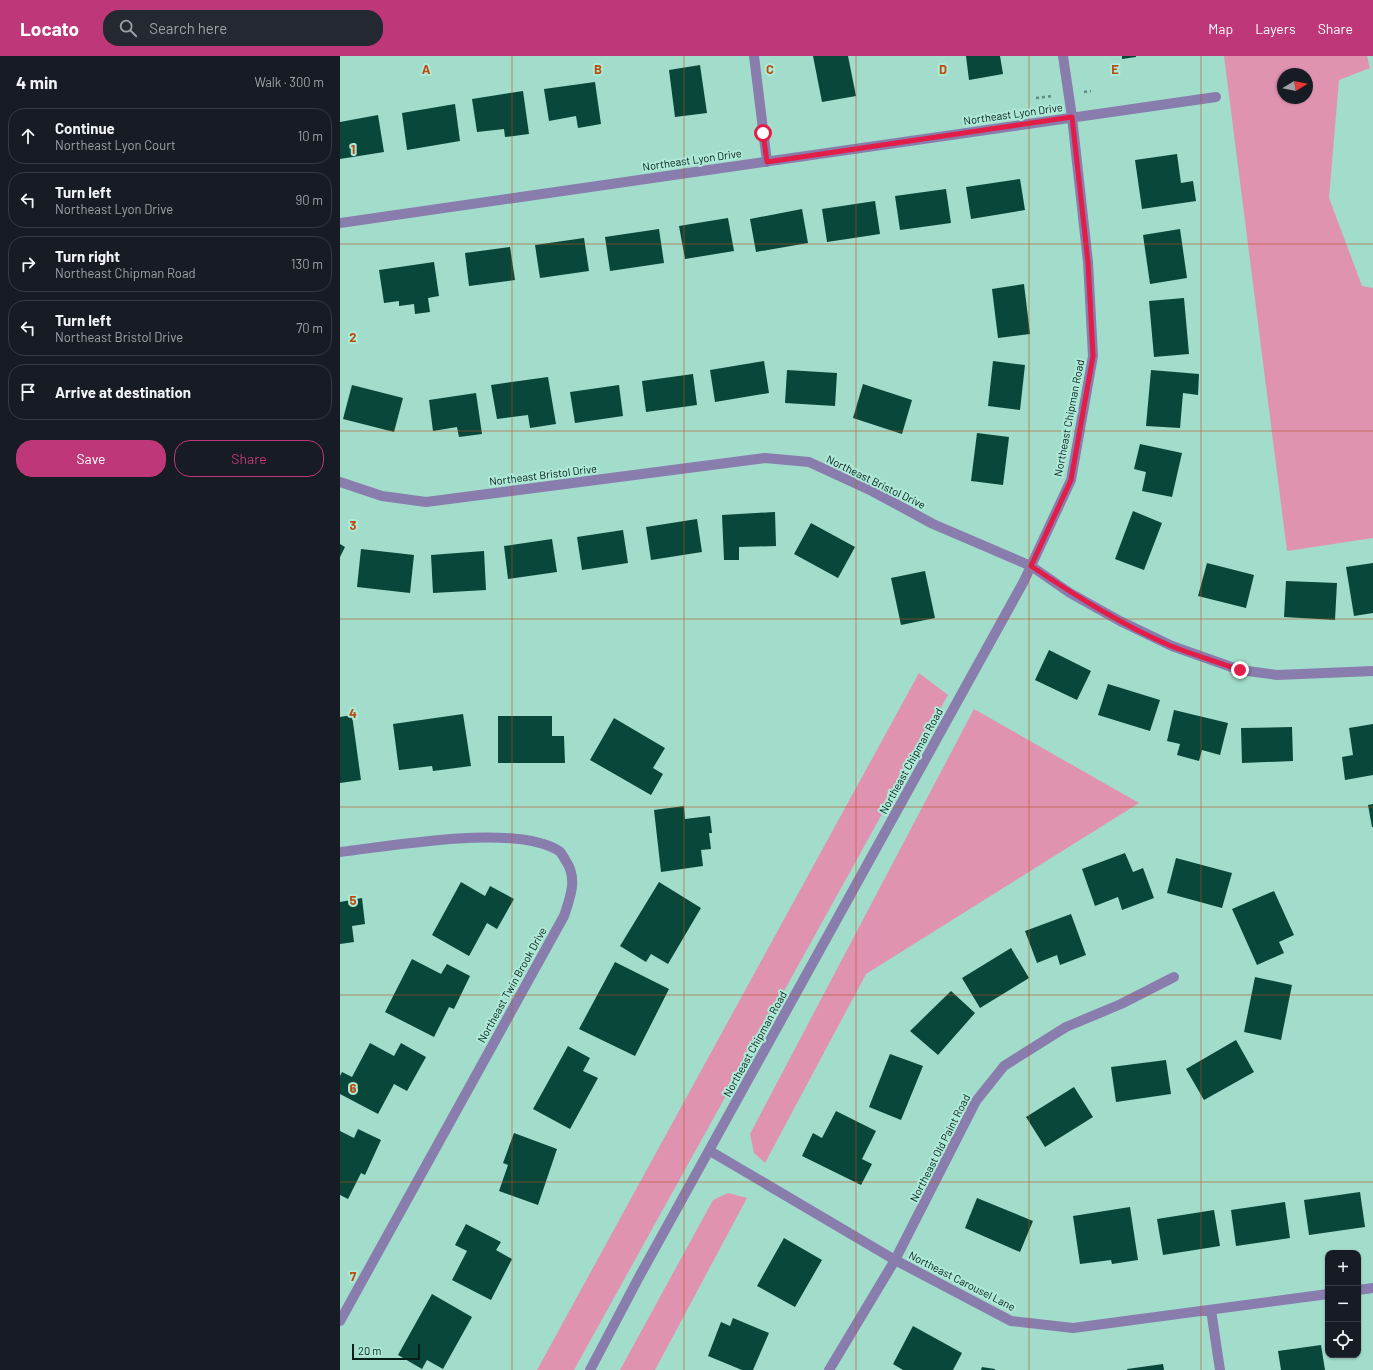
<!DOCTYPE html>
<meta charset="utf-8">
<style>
:root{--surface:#171b24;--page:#242831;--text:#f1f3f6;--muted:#9ea1a6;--line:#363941;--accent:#be3778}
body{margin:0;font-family:Barlow,sans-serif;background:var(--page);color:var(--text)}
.controls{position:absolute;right:12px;bottom:12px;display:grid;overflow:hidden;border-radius:8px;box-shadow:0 1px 3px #0004}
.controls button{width:36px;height:36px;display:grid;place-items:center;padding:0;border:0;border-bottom:1px solid var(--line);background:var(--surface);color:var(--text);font:20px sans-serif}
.compass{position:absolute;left:937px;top:12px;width:36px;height:36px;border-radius:50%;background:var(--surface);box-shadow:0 1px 3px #0004;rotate:80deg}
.scale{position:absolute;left:12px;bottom:10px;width:68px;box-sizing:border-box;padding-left:4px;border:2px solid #071e19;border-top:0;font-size:11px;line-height:14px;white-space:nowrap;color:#071e19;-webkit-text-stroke:3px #afe9d8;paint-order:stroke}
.stop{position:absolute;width:12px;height:12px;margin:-9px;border:3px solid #e11d48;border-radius:50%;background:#fff}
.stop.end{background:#e11d48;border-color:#fff;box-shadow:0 1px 4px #0008}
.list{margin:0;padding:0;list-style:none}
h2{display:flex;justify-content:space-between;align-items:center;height:52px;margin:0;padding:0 16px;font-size:17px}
h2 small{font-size:13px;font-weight:400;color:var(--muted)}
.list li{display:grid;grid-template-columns:26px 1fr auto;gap:12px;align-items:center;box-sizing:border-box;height:56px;margin:0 8px 8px;padding:0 8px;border:1px solid var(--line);border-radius:16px}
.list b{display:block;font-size:15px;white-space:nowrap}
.list p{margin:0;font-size:13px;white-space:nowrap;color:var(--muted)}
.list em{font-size:13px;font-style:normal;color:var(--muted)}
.actions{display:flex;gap:8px;padding:12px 16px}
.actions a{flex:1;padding:9px 0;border:1px solid var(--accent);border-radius:16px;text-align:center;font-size:14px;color:var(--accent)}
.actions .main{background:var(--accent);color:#fff}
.icon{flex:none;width:22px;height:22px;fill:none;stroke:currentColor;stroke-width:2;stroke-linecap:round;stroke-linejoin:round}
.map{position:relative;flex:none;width:1033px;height:1314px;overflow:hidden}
header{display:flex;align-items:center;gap:24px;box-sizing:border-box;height:56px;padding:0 20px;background:var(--accent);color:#fff}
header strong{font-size:19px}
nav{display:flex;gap:22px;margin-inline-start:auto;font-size:14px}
.search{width:280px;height:36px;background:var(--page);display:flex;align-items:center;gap:10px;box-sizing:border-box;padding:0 14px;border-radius:16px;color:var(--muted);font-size:15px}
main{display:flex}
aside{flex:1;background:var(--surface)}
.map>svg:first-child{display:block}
.green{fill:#e093b1;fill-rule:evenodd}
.building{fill:#09473a}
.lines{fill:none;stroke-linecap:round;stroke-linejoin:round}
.path{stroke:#608b7f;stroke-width:2.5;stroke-dasharray:3 3;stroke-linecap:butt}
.minor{stroke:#897dae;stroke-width:10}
.route{stroke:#e11d48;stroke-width:5}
.grid{fill:none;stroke:#bb4d0f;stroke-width:1;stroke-opacity:0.55}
.labels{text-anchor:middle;stroke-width:4;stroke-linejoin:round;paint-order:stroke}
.street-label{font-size:11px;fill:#071e19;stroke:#afe9d8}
.grid-label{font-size:13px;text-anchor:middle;font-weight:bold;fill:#bb4d0f;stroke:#afe9d8;stroke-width:4;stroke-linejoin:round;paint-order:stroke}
</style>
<header>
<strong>Locato</strong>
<div class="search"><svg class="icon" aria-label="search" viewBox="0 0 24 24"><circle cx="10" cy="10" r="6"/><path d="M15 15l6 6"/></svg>Search here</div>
<nav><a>Map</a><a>Layers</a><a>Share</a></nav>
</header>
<main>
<aside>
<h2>4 min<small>Walk · 300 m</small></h2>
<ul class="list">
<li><svg class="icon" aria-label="ahead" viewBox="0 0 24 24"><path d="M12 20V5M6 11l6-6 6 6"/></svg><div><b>Continue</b><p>Northeast Lyon Court</p></div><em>10 m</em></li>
<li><svg class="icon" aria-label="left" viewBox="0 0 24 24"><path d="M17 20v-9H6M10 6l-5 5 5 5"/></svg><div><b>Turn left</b><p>Northeast Lyon Drive</p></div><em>90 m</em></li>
<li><svg class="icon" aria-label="right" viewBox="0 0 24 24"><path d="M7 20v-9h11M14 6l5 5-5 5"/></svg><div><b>Turn right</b><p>Northeast Chipman Road</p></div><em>130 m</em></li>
<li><svg class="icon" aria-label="left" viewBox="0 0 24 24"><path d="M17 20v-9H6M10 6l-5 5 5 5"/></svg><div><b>Turn left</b><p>Northeast Bristol Drive</p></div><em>70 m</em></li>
<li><svg class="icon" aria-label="arrive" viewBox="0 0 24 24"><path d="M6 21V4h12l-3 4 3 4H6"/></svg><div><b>Arrive at destination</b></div></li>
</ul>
<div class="actions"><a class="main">Save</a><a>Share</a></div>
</aside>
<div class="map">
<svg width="1033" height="1314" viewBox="0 0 1033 1314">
<rect width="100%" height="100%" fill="#a2dccb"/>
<path class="green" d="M884,0H1027L1030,12L999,24L989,142L1022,230L1033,232V482L947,495ZM943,18H967V42H943Z
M579,617L608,639L234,1314H197Z
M634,653L799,747L526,918L425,1107L414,1097L410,1078Z
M388,1137L407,1142L315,1314H280L373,1144Z"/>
<path class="building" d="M473,0H508L516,40L482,46Z
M626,0H660L663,18L629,24Z
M782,0H796V1L782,3Z
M360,9L367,57L335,61L329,14Z
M255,26L261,68L238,72L236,60L209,65L204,33Z
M183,35L189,78L165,81L164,73L137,76L132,43Z
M115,48L120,85L67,94L62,57Z
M38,59L44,96L0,103V66Z
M837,98L841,127L853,125L856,145L802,153L795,104Z
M680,123L685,154L631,163L626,131Z
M606,133L611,167L560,174L555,140Z
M535,145L540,178L487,186L482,153Z
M462,153L468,187L416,196L410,163Z
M388,162L394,195L345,203L339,170Z
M319,173L324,207L270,215L265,181Z
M840,173L847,222L810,228L803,179Z
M244,182L249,215L200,222L195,189Z
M170,191L175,224L129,230L125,197Z
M94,206L99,240L88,242L90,256L75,258L74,248L59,250V245L44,247L39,214Z
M684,228L690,278L658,282L652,233Z
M844,242L849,298L814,301L809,245Z
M424,305L429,337L375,346L370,314Z
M653,305L685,309L680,354L648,350Z
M447,314L497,317L495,350L445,347Z
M811,314L859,318L858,339L843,337L840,372L806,370Z
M353,318L357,349L306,356L302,325Z
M208,321L216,368L190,372L188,359L157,363L151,329Z
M523,328L572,344L562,378L513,362Z
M12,329L63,342L54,376L3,363Z
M279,329L283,360L235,367L230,336Z
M136,337L142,378L119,381L117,371L93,375L89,344Z
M637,377L669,381L663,429L631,425Z
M800,388L842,397L832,441L802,435L806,416L794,413Z
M793,455L822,467L804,514L775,503Z
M435,456L436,490L399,491V504H384L382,459Z
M357,463L362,496L311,504L306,471Z
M471,467L515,491L498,522L454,498Z
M283,474L288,507L242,514L237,481Z
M212,483L217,516L168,523L164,490Z
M0,488L5,491L0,501Z
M21,493L74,499L70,537L17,531Z
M144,495L146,534L93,537L91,499Z
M867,507L914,519L906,552L858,540Z
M1033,507V557L1014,560L1006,511Z
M585,515L595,562L561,569L551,522Z
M946,525L997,527L995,564L944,561Z
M709,594L751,615L737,644L695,624Z
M768,628L820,644L810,675L758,659Z
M834,654L888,667L880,699L862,694L859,705L837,699L840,688L827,685Z
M123,658L131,710L93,715L92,710L59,714L53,668Z
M12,659L21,724L0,727V661Z
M158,660H212V680H224L225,707H158Z
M274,662L325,692L313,712L323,718L311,739L250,704Z
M1033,668V719L1005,724L1002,701L1013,699L1009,672Z
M952,671L953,705L902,707L901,672Z
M1033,748V771H1032L1028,749Z
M344,750L345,763L370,760L372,777H369L371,793L361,794L363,810L321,816L314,754Z
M785,797L793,816L803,812L814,842L782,854L778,841L755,850L742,813Z
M836,802L892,817L882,852L827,837Z
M121,826L145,840L150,830L174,843L157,873L147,867L129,900L92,879Z
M319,826L361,852L328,908L311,898L306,906L280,890Z
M934,835L954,879L939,886L944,897L917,909L892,853Z
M22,842L25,868L12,870L14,886L0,888V846Z
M731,858L746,899L720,909L717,899L697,907L685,875Z
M671,892L689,922L640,952L622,922Z
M72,903L101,918L107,908L130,920L114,953L109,951L94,981L45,956Z
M275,906L329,933L295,1000L239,973Z
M915,921L952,929L941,984L904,976Z
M611,935L635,957L598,999L570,975Z
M896,984L914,1016L864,1044L846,1013Z
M30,987L54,1000L61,987L86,1001L67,1035L54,1028L38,1058L0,1038V1020L2,1016L12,1021Z
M228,990L250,1002L243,1015L258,1022L230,1073L193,1053Z
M550,998L583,1010L561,1064L529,1051Z
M826,1004L831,1038L776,1046L771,1011Z
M734,1031L753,1061L705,1091L686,1061Z
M496,1055L536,1075L522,1103L532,1108L521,1129L462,1100L473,1077L482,1082Z
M18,1073L41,1084L25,1119L21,1117L8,1143L0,1139V1075L14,1082Z
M174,1077L217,1093L198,1149L159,1135L168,1109L163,1107Z
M1020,1136L1025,1171L969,1179L964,1144Z
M637,1142L693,1165L680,1196L625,1172Z
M945,1146L950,1182L896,1190L891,1154Z
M790,1151L798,1204L772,1208L771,1204L740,1208L733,1160Z
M874,1154L880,1190L823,1199L817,1163Z
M126,1168L161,1186L156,1194L172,1203L151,1244L112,1224L127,1195L115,1189Z
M444,1182L482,1204L455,1251L417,1230Z
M92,1238L132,1261L103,1313L87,1304L82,1313L58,1299Z
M393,1262L429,1277L413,1314H402L368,1300L381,1266L390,1270Z
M573,1270L622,1297L613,1314H563L553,1308Z
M981,1289L985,1314H941L938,1295Z
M823,1308L824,1314H787V1313Z
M642,1311L655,1313V1314H641Z"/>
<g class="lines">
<path class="path" d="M744,36L751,35
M696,42L713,40"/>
<path class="minor" d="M414,0L427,106
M0,167L876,41
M0,426L42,440L86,446L425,402L469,406L532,435L593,468L691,510L730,537L780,565L832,590L900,614L937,619L1033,615
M0,796C53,790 175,767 219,795C222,797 224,802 226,805C238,823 230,842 224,860L0,1265
M370,1095L555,1204L671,1265L733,1272L988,1238
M1018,1234L1033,1232
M871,1254L880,1314
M250,1314L299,1221L684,525L731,424L753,300L748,206L732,61L723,0
M489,1314L555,1204L636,1045L664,1010L726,971L781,948L834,921"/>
</g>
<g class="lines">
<path class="route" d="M423,77L427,106L732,61L748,206L753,300L731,424L691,510C736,540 782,569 831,590C854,599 878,606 900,614"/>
</g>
<path class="grid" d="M172,0V1314M344,0V1314M516,0V1314M689,0V1314M861,0V1314M0,188H1033M0,375H1033M0,563H1033M0,751H1033M0,939H1033M0,1126H1033"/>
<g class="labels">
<g class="street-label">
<text transform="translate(673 58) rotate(-8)" y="4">Northeast Lyon Drive</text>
<text transform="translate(352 104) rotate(-8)" y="4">Northeast Lyon Drive</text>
<text transform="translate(729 362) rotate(-79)" y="4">Northeast Chipman Road</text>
<text transform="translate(203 419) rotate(-7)" y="4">Northeast Bristol Drive</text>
<text transform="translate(536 426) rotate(26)" y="4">Northeast Bristol Drive</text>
<text transform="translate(571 705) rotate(-61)" y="4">Northeast Chipman Road</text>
<text transform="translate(172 929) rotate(-61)" y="4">Northeast Twin Brook Drive</text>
<text transform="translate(415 988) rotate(-61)" y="4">Northeast Chipman Road</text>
<text transform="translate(600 1092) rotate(-63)" y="4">Northeast Old Paint Road</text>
<text transform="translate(622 1225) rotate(27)" y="4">Northeast Carousel Lane</text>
</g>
</g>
<g class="grid-label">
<text x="86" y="18">A</text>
<text x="258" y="18">B</text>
<text x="430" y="18">C</text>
<text x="603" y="18">D</text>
<text x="775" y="18">E</text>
<text x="13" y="98">1</text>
<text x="13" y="286">2</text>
<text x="13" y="474">3</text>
<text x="13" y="662">4</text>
<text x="13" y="849">5</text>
<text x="13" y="1037">6</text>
<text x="13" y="1225">7</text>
</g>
</svg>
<div class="controls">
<button>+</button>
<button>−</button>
<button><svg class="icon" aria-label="locate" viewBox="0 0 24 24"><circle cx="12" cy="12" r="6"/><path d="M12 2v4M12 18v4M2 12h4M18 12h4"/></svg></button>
</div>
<svg class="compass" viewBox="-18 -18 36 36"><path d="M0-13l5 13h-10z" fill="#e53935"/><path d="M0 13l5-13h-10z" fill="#9ea1a6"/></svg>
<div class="scale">20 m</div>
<div class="stop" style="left:423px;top:77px"></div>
<div class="stop end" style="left:900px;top:614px"></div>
</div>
</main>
